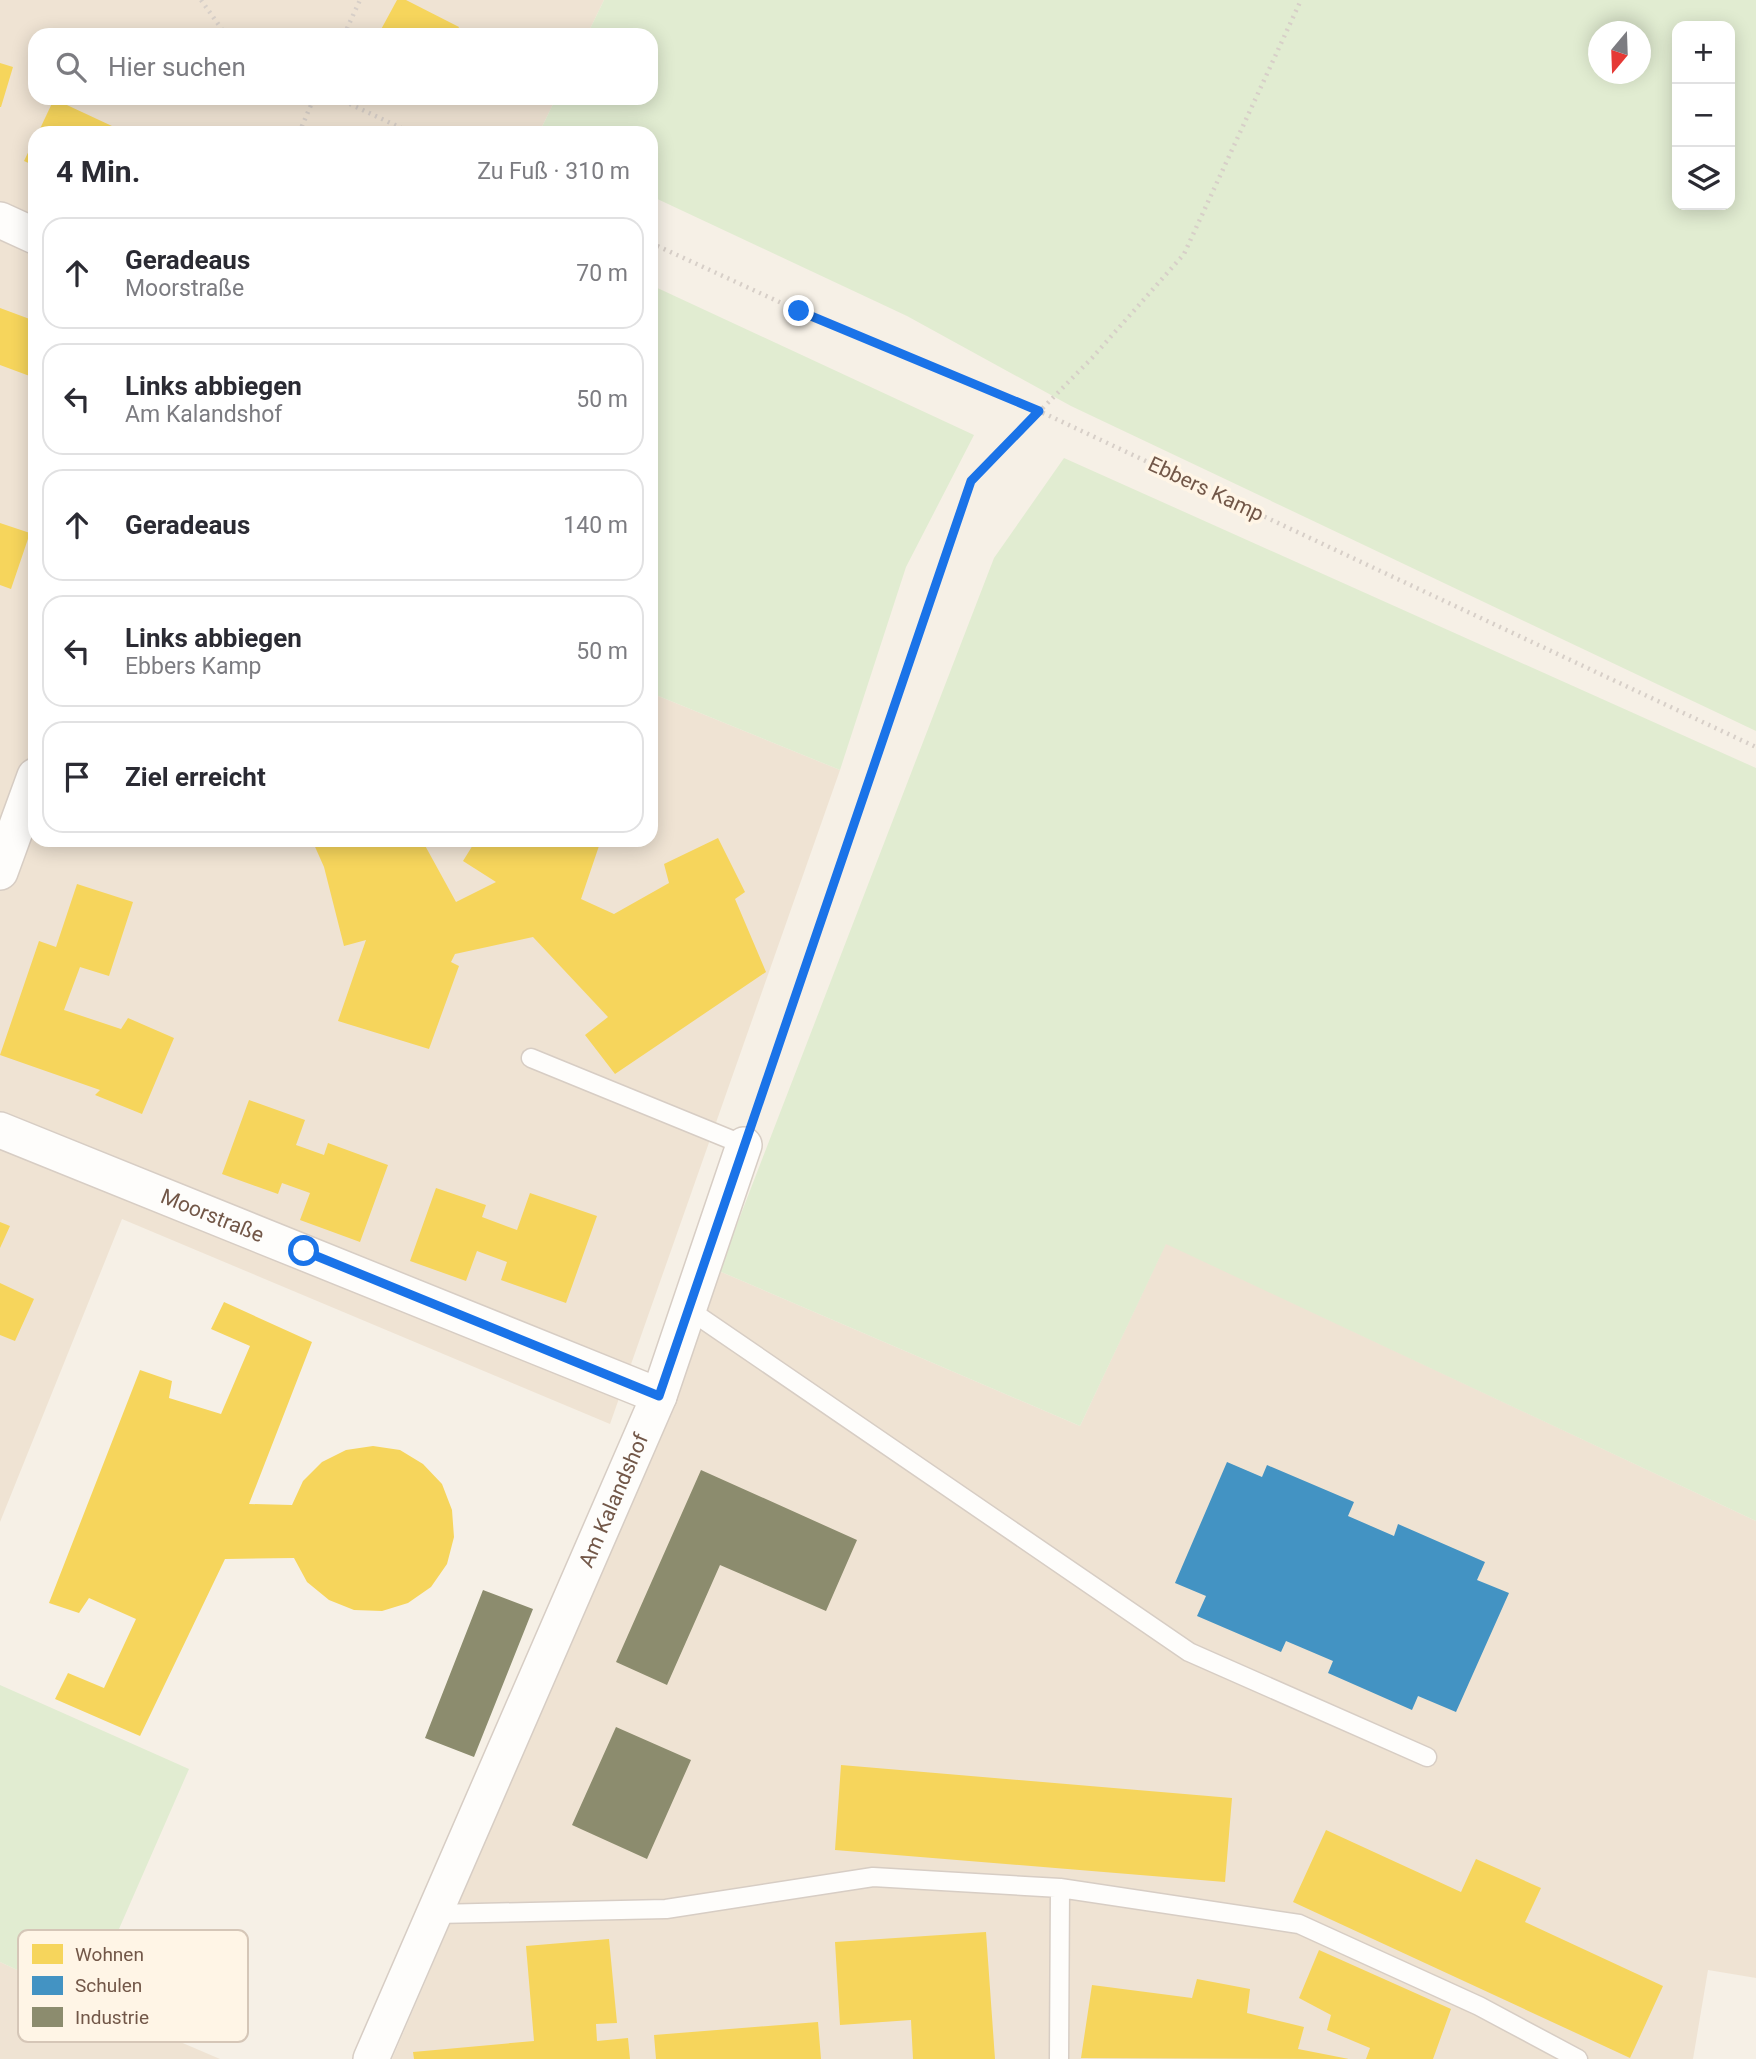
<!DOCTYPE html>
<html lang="de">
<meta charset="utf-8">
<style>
:root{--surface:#fff;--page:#f2f2f3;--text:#2b2b33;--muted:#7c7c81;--line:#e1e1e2}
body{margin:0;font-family:Roboto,sans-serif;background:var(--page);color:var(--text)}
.controls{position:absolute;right:21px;top:21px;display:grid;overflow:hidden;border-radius:14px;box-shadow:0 4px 18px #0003}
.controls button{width:63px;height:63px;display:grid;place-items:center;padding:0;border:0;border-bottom:2px solid var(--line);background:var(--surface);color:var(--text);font:35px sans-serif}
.compass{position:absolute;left:1588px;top:21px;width:63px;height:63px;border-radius:50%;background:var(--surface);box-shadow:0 4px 18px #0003;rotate:199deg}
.stop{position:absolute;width:21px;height:21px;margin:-16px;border:5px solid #1a73e8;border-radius:50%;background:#fff}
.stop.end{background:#1a73e8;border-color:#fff;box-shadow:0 2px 7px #0008}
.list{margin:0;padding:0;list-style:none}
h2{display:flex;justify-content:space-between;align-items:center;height:91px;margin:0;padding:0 28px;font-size:30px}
h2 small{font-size:23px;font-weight:400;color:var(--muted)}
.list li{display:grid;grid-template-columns:46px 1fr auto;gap:21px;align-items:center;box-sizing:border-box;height:112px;margin:0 14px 14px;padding:0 14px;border:2px solid var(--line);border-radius:21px}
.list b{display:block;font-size:26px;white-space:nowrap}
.list p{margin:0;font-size:23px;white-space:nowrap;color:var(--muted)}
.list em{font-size:23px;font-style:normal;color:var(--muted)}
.icon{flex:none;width:38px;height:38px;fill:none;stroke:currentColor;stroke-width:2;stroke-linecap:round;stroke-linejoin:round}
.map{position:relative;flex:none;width:1756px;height:2059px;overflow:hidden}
.search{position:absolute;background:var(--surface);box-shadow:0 4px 18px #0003;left:28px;top:28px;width:630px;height:77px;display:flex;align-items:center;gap:18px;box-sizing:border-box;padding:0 24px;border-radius:21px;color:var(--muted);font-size:26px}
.panel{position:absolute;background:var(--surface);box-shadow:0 4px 18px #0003;left:28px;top:126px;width:630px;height:721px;border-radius:21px}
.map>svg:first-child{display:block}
.residential{fill:#efe3d3}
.green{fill:#e1ecd1;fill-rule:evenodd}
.homes{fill:#f6d55c}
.schools{fill:#4393c3}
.industry{fill:#8c8c6e}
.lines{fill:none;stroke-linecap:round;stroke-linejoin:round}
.service-casing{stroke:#d7cdc4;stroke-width:21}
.minor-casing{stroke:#d7cdc4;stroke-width:38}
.path{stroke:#d7cfc8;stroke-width:4.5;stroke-dasharray:2 5;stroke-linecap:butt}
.service{stroke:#fefdfb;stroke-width:18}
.minor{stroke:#fefdfb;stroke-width:35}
.route{stroke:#1a73e8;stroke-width:9}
.labels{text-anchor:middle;stroke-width:7;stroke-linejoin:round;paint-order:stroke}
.street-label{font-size:21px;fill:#725748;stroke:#fff5e6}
.key{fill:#fff5e6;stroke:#d5c6b7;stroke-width:2}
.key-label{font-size:19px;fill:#725748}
</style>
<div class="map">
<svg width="1756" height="2059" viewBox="0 0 1756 2059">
<rect width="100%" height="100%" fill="#f6f0e6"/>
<path class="residential" d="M0,0H604L587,35H35V98H556L539,133H35V840H651V693L840,770L610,1424L122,1219L0,1522Z
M1166,1243L1756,1521V1978L1708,1970L1693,2059H392L662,1430L719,1271L1080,1426Z
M0,1962L87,2002L220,2059H0Z"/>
<path class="green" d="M604,0H1756V731L1071,406L907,316L651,196V133H539L556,98H651V35H587ZM1677,26H1730V205H1677ZM1598,32H1640V74H1598Z
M651,285L974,435L906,567L840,770L651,693Z
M1064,458L1756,768V1521L1166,1244L1080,1426L719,1271L994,558Z
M0,1685L189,1769L87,2002L0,1962Z"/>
<path class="homes" d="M397,0H406L459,27L455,35H378Z
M0,63L13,67L1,107H0Z
M54,99L127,133H38Z
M35,138V166L24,161Z
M0,308L35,321V378L0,365Z
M0,523L30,533L11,589L0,585Z
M718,838L745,892L735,899L766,972L615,1074L585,1035L608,1017L533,937L455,954L451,962L459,966L429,1049L338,1021L366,940L344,946L324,867L312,840H422L456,902L496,882L463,861L476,840H601L581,899L614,914L669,883L664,864Z
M77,884L133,902L109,976L80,967L64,1010L121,1029L128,1018L174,1038L142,1114L95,1095L100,1090L0,1055L39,941L56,947Z
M249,1100L305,1120L296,1145L324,1155L328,1143L388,1165L360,1242L300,1220L310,1193L282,1183L278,1194L222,1174Z
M436,1188L486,1205L482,1217L517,1230L530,1193L597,1216L566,1303L501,1280L507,1262L477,1251L466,1281L410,1261Z
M0,1222L10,1226L0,1248Z
M0,1283L34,1299L15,1341L0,1335Z
M224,1302L312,1342L249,1504L292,1505L303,1481L322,1462L346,1450L373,1446L400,1450L423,1464L442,1484L452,1510L454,1537L447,1564L431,1587L408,1603L382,1611L354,1610L329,1600L307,1582L294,1558L225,1559L140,1736L55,1699L68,1673L104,1688L136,1619L89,1598L79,1613L49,1603L140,1370L172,1381L169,1398L221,1414L250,1346L211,1329Z
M841,1765L1232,1798L1225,1882L835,1850Z
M1326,1830L1461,1892L1476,1859L1541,1888L1525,1922L1663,1986L1630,2058L1293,1902Z
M986,1932L995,2059H913L911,2020L840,2025L835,1942Z
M609,1939L617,2023L596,2024L597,2041L628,2038L630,2059H414L413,2052L534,2041L526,1946Z
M1319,1950L1451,2009L1433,2059H1366L1370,2048L1327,2030L1331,2015L1299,1998Z
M1197,1979L1250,1989L1247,2013L1304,2027L1298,2049L1349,2059L1081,2058L1092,1985L1192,1998Z
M818,2022L821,2059H656L654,2035Z"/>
<path class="schools" d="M1227,1462L1262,1477L1267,1465L1354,1502L1348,1516L1394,1536L1398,1524L1485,1562L1477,1580L1509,1593L1456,1712L1418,1696L1412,1710L1328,1673L1333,1661L1286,1641L1281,1652L1197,1616L1206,1596L1175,1583Z"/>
<path class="industry" d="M701,1470L857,1540L826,1611L720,1565L667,1685L616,1662Z
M483,1590L533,1609L474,1757L425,1738Z
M616,1727L691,1760L647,1859L572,1825Z"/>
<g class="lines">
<defs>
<path id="service" d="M531,1058L744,1145
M688,1309L1189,1652L1427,1757
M435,1914L666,1909L873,1877L1060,1888L1299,1924L1479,2006L1578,2059
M1059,2059L1060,1888"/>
<g id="minor">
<path d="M0,220L35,236"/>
<path d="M0,872L35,776"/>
<path id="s1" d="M0,1130L659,1396"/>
<path id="s2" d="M371,2059L659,1396L744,1145"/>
</g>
</defs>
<use href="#service" class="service-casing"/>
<use href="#minor" class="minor-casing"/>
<path class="path" d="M201,0L226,35
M344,35L360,0
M337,98L412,133
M299,133L314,98
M651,243L799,311L1039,411L1756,747
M755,1113L971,481L1092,358L1184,254L1301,0"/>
<use href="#service" class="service"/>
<use href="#minor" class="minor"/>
</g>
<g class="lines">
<path class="route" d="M304,1251L659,1396L971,481L1039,411L799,311"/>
</g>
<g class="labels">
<g class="street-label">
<text transform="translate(1206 489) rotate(25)" y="7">Ebbers Kamp</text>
<text dy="7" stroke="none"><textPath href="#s1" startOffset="229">Moorstraße</textPath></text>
<text dy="7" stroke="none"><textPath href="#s2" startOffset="609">Am Kalandshof</textPath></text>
</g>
</g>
<rect x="18" y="1930" width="230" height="112" rx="10" class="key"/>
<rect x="32" y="1944" width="31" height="20" fill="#f6d55c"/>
<rect x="32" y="1976" width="31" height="19" fill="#4393c3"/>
<rect x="32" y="2007" width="31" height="20" fill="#8c8c6e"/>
<g class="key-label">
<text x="75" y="1961">Wohnen</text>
<text x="75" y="1992">Schulen</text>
<text x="75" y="2024">Industrie</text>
</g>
</svg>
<div class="controls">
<button>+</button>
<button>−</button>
<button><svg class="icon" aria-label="layers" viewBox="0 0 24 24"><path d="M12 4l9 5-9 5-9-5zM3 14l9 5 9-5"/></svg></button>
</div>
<svg class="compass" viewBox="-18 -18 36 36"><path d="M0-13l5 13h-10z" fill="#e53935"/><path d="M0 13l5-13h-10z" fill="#7c7c81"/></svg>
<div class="stop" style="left:304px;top:1251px"></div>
<div class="stop end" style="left:799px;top:311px"></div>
<div class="search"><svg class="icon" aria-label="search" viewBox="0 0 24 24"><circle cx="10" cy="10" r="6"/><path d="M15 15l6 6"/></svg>Hier suchen</div>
<section class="panel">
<h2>4 Min.<small>Zu Fuß · 310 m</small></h2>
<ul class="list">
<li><svg class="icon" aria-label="ahead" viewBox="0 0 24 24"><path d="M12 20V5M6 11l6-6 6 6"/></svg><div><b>Geradeaus</b><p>Moorstraße</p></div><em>70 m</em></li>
<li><svg class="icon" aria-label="left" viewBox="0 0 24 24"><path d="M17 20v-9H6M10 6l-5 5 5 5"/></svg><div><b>Links abbiegen</b><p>Am Kalandshof</p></div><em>50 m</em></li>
<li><svg class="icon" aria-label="ahead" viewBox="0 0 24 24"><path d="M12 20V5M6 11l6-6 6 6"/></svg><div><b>Geradeaus</b></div><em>140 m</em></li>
<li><svg class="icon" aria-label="left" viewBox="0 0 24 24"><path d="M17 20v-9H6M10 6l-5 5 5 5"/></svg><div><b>Links abbiegen</b><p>Ebbers Kamp</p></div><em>50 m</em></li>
<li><svg class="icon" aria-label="arrive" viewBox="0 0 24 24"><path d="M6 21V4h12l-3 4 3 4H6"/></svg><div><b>Ziel erreicht</b></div></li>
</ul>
</section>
</div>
